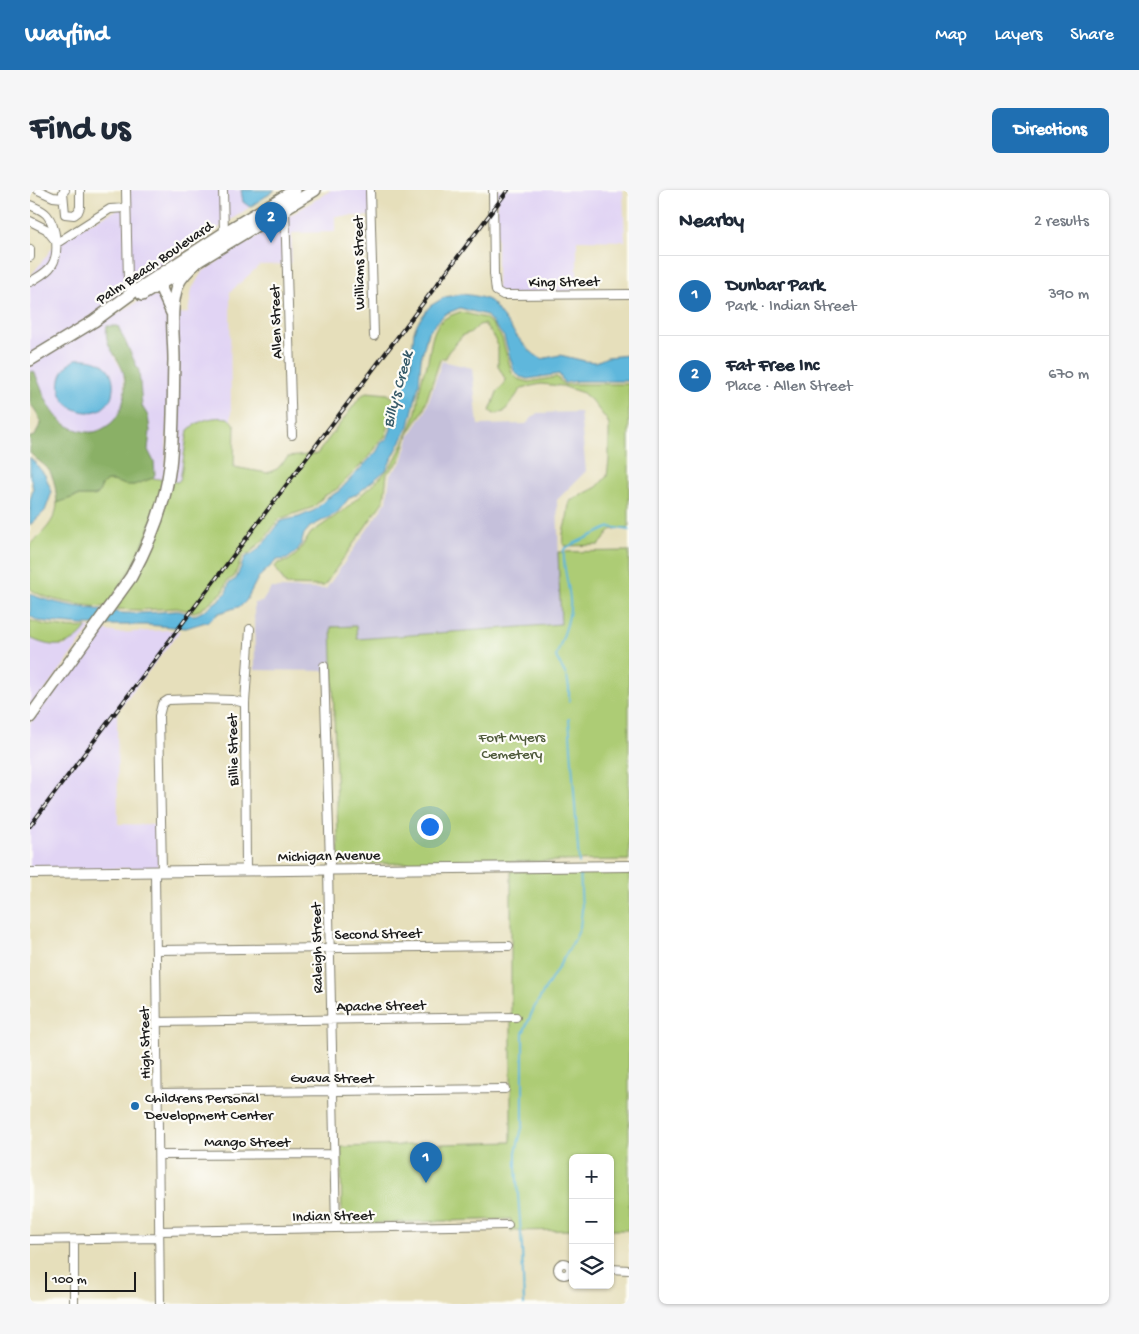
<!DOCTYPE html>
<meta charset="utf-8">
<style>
:root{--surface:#fff;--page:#f6f6f7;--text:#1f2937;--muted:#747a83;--line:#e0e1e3;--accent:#1f6fb2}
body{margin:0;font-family:"Gochi Hand",sans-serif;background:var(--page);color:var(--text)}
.controls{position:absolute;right:15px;bottom:15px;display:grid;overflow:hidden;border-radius:8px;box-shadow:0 1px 4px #0004}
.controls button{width:45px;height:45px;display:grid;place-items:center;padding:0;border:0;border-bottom:1px solid var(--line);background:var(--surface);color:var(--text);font:25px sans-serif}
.scale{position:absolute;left:15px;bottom:12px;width:91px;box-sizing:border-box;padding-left:5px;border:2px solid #1c1c1c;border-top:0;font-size:14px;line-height:18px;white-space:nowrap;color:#1c1c1c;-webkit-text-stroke:4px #fdfcf7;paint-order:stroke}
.you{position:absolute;left:399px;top:636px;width:18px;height:18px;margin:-12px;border:4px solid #fff;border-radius:50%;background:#1a73e8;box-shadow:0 0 0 8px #1a73e833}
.badge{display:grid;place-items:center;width:32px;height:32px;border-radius:50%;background:var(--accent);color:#fff;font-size:16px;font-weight:700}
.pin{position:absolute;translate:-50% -41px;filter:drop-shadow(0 1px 2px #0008)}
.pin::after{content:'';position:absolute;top:26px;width:18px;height:15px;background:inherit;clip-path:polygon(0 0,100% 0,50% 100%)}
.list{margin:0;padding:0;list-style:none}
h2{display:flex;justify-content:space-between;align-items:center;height:65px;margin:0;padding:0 20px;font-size:21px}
h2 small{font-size:16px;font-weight:400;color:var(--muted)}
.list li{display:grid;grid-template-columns:32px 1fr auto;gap:15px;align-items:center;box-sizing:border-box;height:80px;padding:0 20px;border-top:1px solid var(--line)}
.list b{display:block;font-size:19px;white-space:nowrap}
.list p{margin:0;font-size:16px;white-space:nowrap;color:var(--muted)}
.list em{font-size:16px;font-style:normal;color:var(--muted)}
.icon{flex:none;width:28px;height:28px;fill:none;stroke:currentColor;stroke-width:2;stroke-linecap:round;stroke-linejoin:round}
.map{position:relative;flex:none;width:599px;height:1114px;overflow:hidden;border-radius:8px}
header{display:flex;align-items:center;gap:30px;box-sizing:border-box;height:70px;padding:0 25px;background:var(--accent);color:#fff}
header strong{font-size:24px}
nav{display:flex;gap:28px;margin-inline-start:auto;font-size:18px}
.intro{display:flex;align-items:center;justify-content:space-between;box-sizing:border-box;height:120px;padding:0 30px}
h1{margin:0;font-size:35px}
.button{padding:12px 22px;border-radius:8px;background:var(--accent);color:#fff;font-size:18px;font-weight:700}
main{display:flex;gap:30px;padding:0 30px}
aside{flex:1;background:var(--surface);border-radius:8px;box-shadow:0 1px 4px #0004}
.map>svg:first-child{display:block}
.built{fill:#e1d4f4}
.industrial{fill:#c5c0db}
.green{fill:#adcc74;stroke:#647448}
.forest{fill:#8ab066;stroke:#536641}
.water{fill:#5eb7dc;stroke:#3d6a7c}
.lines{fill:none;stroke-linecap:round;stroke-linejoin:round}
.stream{stroke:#5eb7dc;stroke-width:2}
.street-casing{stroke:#817e6c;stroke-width:10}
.secondary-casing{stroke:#817e6c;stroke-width:12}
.primary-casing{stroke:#817e6c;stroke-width:14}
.street{stroke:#fff;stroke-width:8}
.secondary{stroke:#fff;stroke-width:10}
.primary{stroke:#fff;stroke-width:11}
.rail-casing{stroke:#1c1c1c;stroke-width:4}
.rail{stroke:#fdfcf7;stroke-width:2;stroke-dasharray:5.5;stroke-linecap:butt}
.poi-dot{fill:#1f6fb2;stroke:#fdfcf7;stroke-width:2}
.labels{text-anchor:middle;stroke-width:4.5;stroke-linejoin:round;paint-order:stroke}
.street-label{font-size:15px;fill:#1c1c1c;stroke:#fdfcf7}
.park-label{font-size:15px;fill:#4f5a3b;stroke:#fdfcf7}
.poi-label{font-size:15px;fill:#1c1c1c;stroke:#fdfcf7;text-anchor:start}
.water-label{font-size:16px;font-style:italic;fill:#365a69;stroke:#fdfcf7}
</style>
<header>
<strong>Wayfind</strong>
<nav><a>Map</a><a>Layers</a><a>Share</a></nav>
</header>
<div class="intro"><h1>Find us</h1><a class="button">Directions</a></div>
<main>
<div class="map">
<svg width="599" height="1114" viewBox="0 0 599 1114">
<rect width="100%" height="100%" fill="#fdfcf7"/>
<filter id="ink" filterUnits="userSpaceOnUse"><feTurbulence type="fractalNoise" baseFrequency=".02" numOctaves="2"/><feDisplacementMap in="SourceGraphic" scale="10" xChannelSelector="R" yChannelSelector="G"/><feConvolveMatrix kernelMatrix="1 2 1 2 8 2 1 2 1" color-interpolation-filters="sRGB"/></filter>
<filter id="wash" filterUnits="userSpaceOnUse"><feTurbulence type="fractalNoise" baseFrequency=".0096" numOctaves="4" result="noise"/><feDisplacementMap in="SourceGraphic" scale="20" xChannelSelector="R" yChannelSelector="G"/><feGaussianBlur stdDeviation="1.12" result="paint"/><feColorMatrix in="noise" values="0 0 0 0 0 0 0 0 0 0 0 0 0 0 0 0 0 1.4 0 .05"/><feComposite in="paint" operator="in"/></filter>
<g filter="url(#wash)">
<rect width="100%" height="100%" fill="#e6dfbb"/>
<path class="built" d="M96,0H211L213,12L220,17L116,87L112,93L75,118L0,166V87L31,47L97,15Z
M301,0H345L346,26H305V42L262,43L261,74L230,75L200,102L201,230L194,227L178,229L156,248L150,290L147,292L141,291L146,124L158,123L162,99L172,82L205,60Z
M467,0H593L595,51L547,50V105H467Z
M121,104L123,106L133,108L138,123L140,169L135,290L123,288L125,284L124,273L118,260L120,241L118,226L112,216L109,181L95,149L83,165L93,182L94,201L93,218L86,229L76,237L60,244L42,239L25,225L17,212L4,181L0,182V174L68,132L83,126Z
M57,437L61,438L0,521V448L19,455L34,456L43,451Z
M68,439L87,443L139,440L150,441L87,521L88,634L129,635L128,678L0,680V533Z"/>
<path class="industrial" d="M412,171L442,178L448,235L496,234L507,223L550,222L556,281L527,310L531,434L327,449L301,437L302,481L225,480L224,413L232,412L241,398L296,399L357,311L360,285L372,272L380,245L395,222Z"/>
<path class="green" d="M430,122L455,128L462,134L472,148L482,183L488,189L499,192L527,187L534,195L547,194H599V338C572,339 584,340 569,355L536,356L533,354C532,344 534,338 537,328C538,322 538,317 540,311L567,297L577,286L579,270V235L577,230L561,210L553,203L532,196L511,194L492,198L474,222L464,224L460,221L467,202L474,194L475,189L468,176V156L464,147L454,134L449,135L442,142L433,145L418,162L416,168H412L410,170L393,221L378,244L370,270L357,284L354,310L294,396L256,395L245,377L248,373L258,371L267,364L281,343L317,318C336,298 358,287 370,260C377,245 386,228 388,211C388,207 393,183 394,181C397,175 396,182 397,175C400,164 401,144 408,135C414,127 422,125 430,122Z
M337,202L358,204L367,211L359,230L358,238L355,247L349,251L345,259L332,274L307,299L294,306L284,317L249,329L236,347L220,363L213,365L204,387L197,391L193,402L170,420L164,422L147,418L110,420L83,419L141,291L147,292L150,290L158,240C169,230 183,226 198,228L205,235L204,277L237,283L247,279L258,267L287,264L331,206Z
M123,288L135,290L111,363L76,417C60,417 9,410 0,398V354C12,344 27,330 27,313L47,306H65L68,304L72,295L77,291H83L95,294L103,295Z
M599,361V670L309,674L301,437L326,436L327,449L531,434L528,362Z
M0,430C11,436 44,439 57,437C42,459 22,459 0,448Z
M599,680V1040H580V968H543V1040L481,1041V1029L315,1034L312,1032L311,957L481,952V681Z"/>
<path class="forest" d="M77,136H88L109,181L112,216L118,226L120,241L118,260L124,272L125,284L123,288L104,295H95L83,291H77L72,295L68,304L64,306H47L27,313C26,301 25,288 18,279C13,273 5,269 0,263V247L5,246L11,232L7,223L0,213V182L4,181C14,203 21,233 48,240C61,244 68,243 80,234C94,223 98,198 93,181C87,164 73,156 77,136Z"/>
<path class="water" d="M211,0H245L220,17L213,12Z
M431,104C440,105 450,106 458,110C464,113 467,120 471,125C484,141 493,158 511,169L530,165L555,171L566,172L577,167L599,165V191H547L534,193L529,184L498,189L490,187L484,181L474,147L456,125L430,118L415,124L398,142L391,169L389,194L379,236L356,280L327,304L320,307L307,323L280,337L274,344L271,355L266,362L257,369L247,370L228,388L216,411L211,416L189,423L179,431L156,438L117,435H52L8,431L0,426V403L2,405C26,414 51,418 77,420C82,420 86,423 92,423C109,424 128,422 145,421C152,420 158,425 164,425C170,425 191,409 195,404C197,401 198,397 199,393L206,389L215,367C230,363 241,343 251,331L269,327L285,320L296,309L309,301L347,261L351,253L357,249L361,239V231L371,208L374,191L380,183L384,141L388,132L400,116L415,107Z
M46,169C70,167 88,178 82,205C74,234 24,224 30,190C32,180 38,174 46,169Z
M0,267L15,285L22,302L15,321L0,335V311L3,298L0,286Z"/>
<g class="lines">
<path class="stream" d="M539,512V498L537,487L526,467C531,452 542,426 540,410C539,393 532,376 534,359L543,354L580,337L599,340
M539,529L549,673
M494,1114L492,1058L486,977V962L493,934V843L504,818L545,749L550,737L552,720L550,680"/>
</g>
</g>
<g filter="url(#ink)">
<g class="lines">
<defs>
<path id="street" d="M8,0L23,7L33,8
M35,0L33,2L35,24L44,25L48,22L50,17V0
M96,0L98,92L102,103
M193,0L194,43
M340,0L344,146
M463,0L464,84L466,101L473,105H480L599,104
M0,15C6,18 13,20 17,25C26,36 30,63 22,75C17,83 8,87 0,92
M255,18L262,245
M0,31L16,39L24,49
M27,53L80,19L96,18
M0,59V67
M294,476L300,673L298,680L306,1038
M216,681L215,513L220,439
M125,682L130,1114
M132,682L129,526L132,514L138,510L167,509L203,510L215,513
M127,760L479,756
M127,832L486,827
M128,903L475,899
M130,965L304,964
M129,1041L478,1035
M0,1050L129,1048
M44,1050V1114
M528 1079a6 6 0 1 1 12 0a6 6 0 1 1-12 0Z
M580,1079L599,1080"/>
<path id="secondary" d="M0,683L599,676"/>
<path id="primary" d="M127,90L142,123
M112,105L285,0
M0,170L64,131L102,103L194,43L265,0
M0,527L101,387C120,352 135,316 140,276C144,241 143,205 144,170C144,146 139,118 148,94C152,85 160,78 168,71"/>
</defs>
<use href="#street" class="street-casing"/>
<use href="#secondary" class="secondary-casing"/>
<use href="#primary" class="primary-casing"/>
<use href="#street" class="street"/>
<use href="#secondary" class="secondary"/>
<use href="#primary" class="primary"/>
<defs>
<path id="rail" d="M0,636L478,0"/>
</defs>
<use href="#rail" class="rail-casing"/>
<use href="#rail" class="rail"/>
</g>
</g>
<circle class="poi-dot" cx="105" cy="916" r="5"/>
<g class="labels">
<g class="street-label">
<text transform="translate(124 72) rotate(-34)" y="5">Palm Beach Boulevard</text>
<text transform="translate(328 73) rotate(-91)" y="5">Williams Street</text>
<text transform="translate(534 91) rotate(-1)" y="5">King Street</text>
<text transform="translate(245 132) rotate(-92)" y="5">Allen Street</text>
<text transform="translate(202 560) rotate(-91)" y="5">Billie Street</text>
<text transform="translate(299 665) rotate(-1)" y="5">Michigan Avenue</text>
<text transform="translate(348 743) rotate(-1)" y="5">Second Street</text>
<text transform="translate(286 758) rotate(-91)" y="5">Raleigh Street</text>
<text transform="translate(351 815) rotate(-1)" y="5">Apache Street</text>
<text transform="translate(114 853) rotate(-91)" y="5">High Street</text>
<text x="302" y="892">Guava Street</text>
<text x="217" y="956">Mango Street</text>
<text transform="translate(303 1025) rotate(-1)" y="5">Indian Street</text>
</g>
<g class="park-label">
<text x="482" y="551">Fort Myers<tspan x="482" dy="17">Cemetery</tspan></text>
</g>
<g class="poi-label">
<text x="115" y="912">Childrens Personal<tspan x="115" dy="17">Development Center</tspan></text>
</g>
<g class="water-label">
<text transform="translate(366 199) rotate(-75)" y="6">Billy's Creek</text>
</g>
</g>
</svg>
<div class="controls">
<button>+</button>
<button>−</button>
<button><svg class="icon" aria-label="layers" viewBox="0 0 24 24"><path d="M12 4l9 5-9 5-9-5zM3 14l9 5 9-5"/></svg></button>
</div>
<div class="scale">100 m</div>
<div class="you"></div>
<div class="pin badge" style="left:396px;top:993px">1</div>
<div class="pin badge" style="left:241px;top:53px">2</div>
</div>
<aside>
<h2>Nearby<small>2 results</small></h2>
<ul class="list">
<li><span class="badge">1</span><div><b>Dunbar Park</b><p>Park · Indian Street</p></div><em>390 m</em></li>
<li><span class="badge">2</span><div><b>Fat Free Inc</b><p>Place · Allen Street</p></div><em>670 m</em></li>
</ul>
</aside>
</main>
